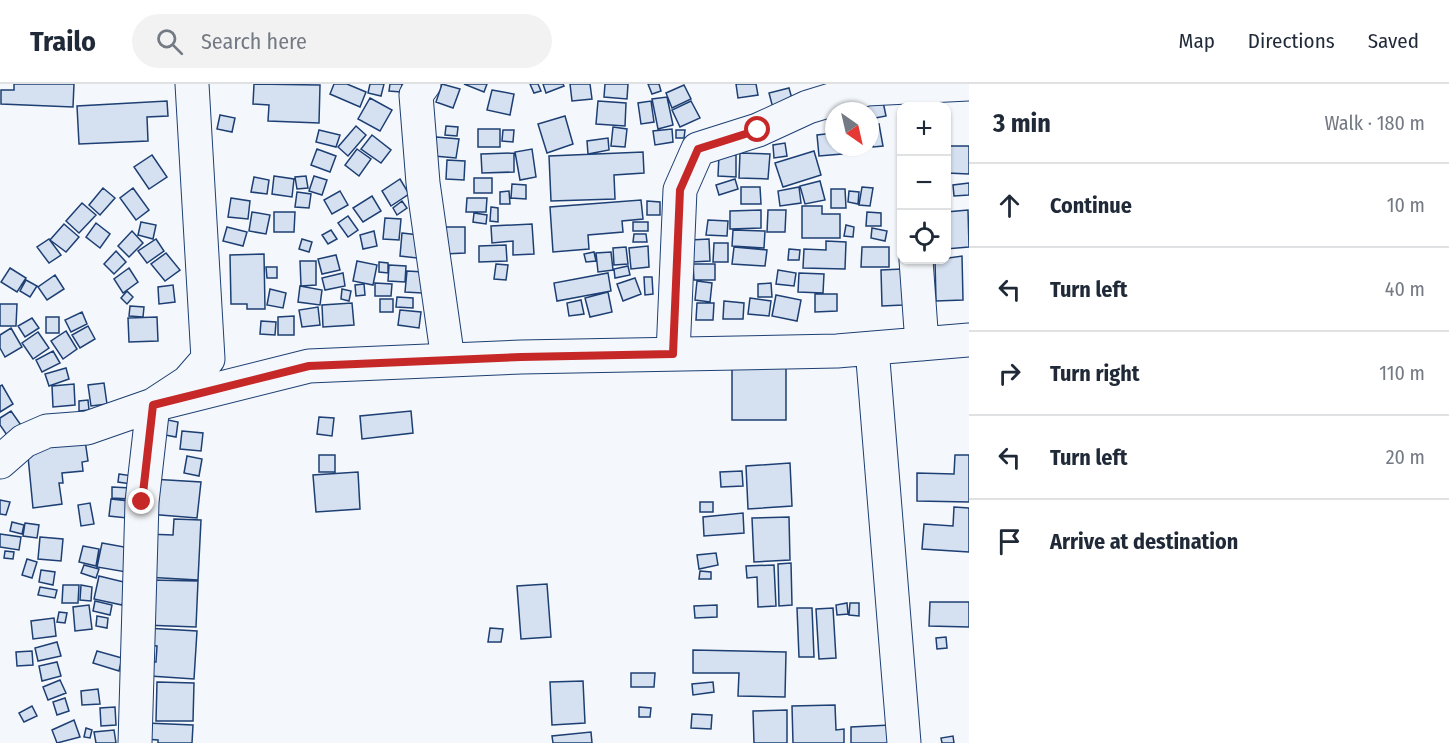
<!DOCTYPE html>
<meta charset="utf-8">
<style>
:root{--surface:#fff;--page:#f2f2f3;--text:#1f2937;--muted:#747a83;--line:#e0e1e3}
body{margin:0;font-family:"Fira Sans Condensed",sans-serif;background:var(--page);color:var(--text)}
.controls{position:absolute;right:18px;top:18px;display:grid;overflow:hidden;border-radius:12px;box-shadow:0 2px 4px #0004}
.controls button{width:54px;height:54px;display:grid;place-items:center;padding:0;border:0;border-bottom:2px solid var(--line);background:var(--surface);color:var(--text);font:30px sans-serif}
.compass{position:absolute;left:825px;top:18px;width:54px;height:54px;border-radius:50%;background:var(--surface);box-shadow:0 2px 4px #0004;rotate:146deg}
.stop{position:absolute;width:18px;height:18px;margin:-14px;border:4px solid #c62828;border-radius:50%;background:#fff}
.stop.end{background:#c62828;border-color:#fff;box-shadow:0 2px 6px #0008}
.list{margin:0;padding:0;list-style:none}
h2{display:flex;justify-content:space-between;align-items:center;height:78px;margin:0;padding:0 24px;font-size:26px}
h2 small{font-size:20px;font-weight:400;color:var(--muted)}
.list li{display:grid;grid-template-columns:39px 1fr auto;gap:18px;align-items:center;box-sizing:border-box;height:84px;padding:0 24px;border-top:2px solid var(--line)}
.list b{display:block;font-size:22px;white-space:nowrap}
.list em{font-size:20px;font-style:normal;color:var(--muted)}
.icon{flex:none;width:33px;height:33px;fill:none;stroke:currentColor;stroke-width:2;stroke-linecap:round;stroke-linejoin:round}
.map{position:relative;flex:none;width:969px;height:659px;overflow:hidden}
header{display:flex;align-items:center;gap:36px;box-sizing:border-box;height:84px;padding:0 30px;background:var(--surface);border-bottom:2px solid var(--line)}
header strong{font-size:28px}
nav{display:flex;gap:33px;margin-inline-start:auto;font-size:21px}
.search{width:420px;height:54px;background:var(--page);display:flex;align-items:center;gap:15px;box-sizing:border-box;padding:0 21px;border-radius:33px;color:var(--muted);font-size:22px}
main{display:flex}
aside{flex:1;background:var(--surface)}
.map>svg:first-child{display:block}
.building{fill:#d5e0f0;stroke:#1d3f73;stroke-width:1.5}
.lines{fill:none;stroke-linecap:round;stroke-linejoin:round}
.minor-casing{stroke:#1d3f73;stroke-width:35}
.minor{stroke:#f4f7fb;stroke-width:33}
.route{stroke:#c62828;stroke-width:8}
</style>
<header>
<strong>Trailo</strong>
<div class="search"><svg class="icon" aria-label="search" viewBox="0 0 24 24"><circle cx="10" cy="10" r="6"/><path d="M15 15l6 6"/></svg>Search here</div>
<nav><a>Map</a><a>Directions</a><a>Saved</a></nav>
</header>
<main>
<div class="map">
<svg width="969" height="659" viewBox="0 0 969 659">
<rect width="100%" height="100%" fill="#f4f7fb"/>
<path class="building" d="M14,0H74L73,23L1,20V6H14Z
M254,0L320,1L319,39L268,37L269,21L253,20Z
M334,0H347L366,8L360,23L330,10Z
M370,0H384L381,12L368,9Z
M390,0H402L401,8L389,7Z
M442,0L460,5L453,24L436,18Z
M464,0H487L484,8Z
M530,0H538L541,7L534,9Z
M543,0H563L564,2L546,9Z
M570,0H590L592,15L572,17Z
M605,0H628L627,15L604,13Z
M648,0H659L661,7L652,10Z
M736,0H756L758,11L738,14Z
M684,1L691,15L672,24L666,9Z
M789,4L794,22L774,28L769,9Z
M492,6L514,10L510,31L487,26Z
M667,13L673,41L658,45L652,15Z
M882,13L886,32L870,35V27H867L865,17Z
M370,14L392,26L380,47L358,35Z
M167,17L168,32L147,33L148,57L79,60L77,22Z
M598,17L626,19L625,42L596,40Z
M651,17L654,38L641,40L638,19Z
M691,17L700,34L680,43L672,26Z
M220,31L235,34L232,48L217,45Z
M565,32L573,60L547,69L538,40Z
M879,40L883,62L873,63L870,42Z
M356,42L366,51L348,72L338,63Z
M446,42L458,43L457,52L445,51Z
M613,43L627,45L625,63L611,62Z
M478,45H500V63H478Z
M672,45L673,58L655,61L653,47Z
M319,46L340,51L336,63L316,58Z
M503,46H514L513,58L502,57Z
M676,46H685L684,54H676Z
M834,49V63H841L842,70L819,72L817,51Z
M372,51L391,66L381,79L361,65Z
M436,53L459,55L456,74L434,72Z
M608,54L609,66L588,70L587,57Z
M785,59L787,72L774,74L773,61Z
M947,62H969V90L947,89Z
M317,65L336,72L330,88L311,81Z
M357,65L371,75L359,92L345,81Z
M532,65L536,93L520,96L515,68Z
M814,67L821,91L783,103L775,79Z
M643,68L644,89L614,91L615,115L551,117L549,72Z
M514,69V88L482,89L481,70Z
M740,69L770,70L768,95L739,94Z
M152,71L167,93L149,105L134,83Z
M719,71H736V93L718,92Z
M447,76L465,77L464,96L446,95Z
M274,92L294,95L292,113L272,110Z
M306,92L308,104L297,105L295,93Z
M314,92L327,96L322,111L309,107Z
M254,93L269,96L267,110L251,108Z
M474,94H492V109H474Z
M400,95L409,110L391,122L382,107Z
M735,95L738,105L719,111L716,101Z
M820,97L825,116L805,120L800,102Z
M969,99V111L954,112L953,101Z
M512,100L526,101V115L511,114Z
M741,103H760L761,120H741Z
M799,103L801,119L780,122L778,107Z
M862,103L873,104L870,122L859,121Z
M103,104L115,114L100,131L89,121Z
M133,104L149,126L136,136L120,114Z
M831,105H845L846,124H831Z
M340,107L348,121L332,130L324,116Z
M509,107L510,120H500V108Z
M849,107L859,108L858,120L848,118Z
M297,108L311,110L309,124L295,123Z
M372,112L381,127L363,138L353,124Z
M231,114L250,117L248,135L228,133Z
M467,114H487L486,128H466Z
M641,116L643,135L622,137L623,148L588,151L589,165L553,168L550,123Z
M402,117L407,124L397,131L393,124Z
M647,117L660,118V131H647Z
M82,119L96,131L79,149L66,137Z
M802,122H822V130H840V154H802Z
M491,123L498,124V138L490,137Z
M761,126V144L730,145V127Z
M768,126H786L785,148H767Z
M968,126L969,163L946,165V128Z
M252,128L270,131L266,150L249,147Z
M274,128H295L294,148H274Z
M867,128L881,129V142H866Z
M474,129L487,131L486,140L473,138Z
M348,132L358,146L348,153L338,139Z
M385,134L401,135L399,156L383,155Z
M708,136L728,137L727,152L706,151Z
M141,138L156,141L153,155L138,151Z
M633,138H648V147H633Z
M96,139L110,150L100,164L86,153Z
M64,140L79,153L66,168L50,156Z
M532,140L534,170L513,171V157L492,159L491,142Z
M846,141L854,143L853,153L844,152Z
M227,143L247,148L243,162L223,157Z
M443,143H465V169L444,170Z
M872,144L887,147L885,157L871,154Z
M331,146L337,155L328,160L322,151Z
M733,146L765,147L764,164L732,162Z
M132,147L143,159L129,173L118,162Z
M374,147L377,162L363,165L360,151Z
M402,149L419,151L417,174L400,172Z
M634,150H646L647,158H633Z
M49,155L61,171L49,179L37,163Z
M156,155L164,167L147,179L138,167Z
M302,155L312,158L309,168L299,165Z
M709,155L710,177L691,178L690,156Z
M826,157L846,158L845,185L803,184L804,165L826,166Z
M714,159H728V178H713Z
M506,161L507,177L479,178V162Z
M648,162L649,183L631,185L629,164Z
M626,163L628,180L614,181L613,164Z
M734,163L767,166L765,182L732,180Z
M862,163H889V183H861Z
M789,165L800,166L799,176H788Z
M116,167L126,178L114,190L104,180Z
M594,168L596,177L586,178L584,170Z
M611,168L613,186L598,188L596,169Z
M166,169L180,186L165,197L151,180Z
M264,170L265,225H247V220H231L230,171Z
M336,171L340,186L322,190L318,175Z
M962,172L963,216L936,217L935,176Z
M300,177H316V201L301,202Z
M357,177L377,181L373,201L353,197Z
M379,178L388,179V189L379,188Z
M496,180L508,181L506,196L494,195Z
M693,180H715V196H694Z
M389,181L406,182L405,198L388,197Z
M628,182L630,191L615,194L614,185Z
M266,183H277V194H267Z
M10,184L26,194L17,208L1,198Z
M129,184L138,198L123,209L114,195Z
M902,185L903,221L882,222L881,186Z
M778,186L796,189L794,202L776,200Z
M407,187L424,188L422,209L405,208Z
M343,189L345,202L325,206L322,194Z
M608,189L611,207L557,217L554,199Z
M799,189L824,190L823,209L798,208Z
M55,191L64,205L47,216L38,203Z
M644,193H652L653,210L645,211Z
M635,194L641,210L623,217L617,200Z
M26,196L37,202L30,213L20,207Z
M697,197L712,199L710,218L695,216Z
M375,199L392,200L391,212H375Z
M771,199L772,213H758V200Z
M364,200L365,211L356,212L355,201Z
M173,201L175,218L159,220L158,203Z
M300,202L322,206L320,221L298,218Z
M270,205L286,209L283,224L267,221Z
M342,205L351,207L349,217L341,215Z
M127,207L133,213L127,220L121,214Z
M608,208L612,228L590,233L585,214Z
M815,210H837V227L815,228Z
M776,211L801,216L797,237L772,232Z
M397,213L413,214V224L396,223Z
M750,214L771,217L769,232L748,230Z
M380,215H393V228H380Z
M581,216L584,230L569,232L567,219Z
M724,217L744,219L743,235H723Z
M352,219L354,241L323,243L322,221Z
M697,219H714L713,236H696Z
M0,220H17L16,242H0Z
M130,222L144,223L143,233L129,232Z
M318,223L320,241L302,243L299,226Z
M400,226L421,228L419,244L398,241Z
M82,228L87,240L71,248L65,236Z
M294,232V251H278V233Z
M46,233H59V249H46Z
M157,233L158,257L129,258L128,234Z
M32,234L39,244L25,253L18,242Z
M261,237L276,238L275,251L260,250Z
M88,242L95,255L80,264L72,251Z
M11,244L22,263L5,273L0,264V251Z
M66,247L77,265L63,275L51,257Z
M38,248L49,264L33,275L22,259Z
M53,267L60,279L42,288L36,276Z
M66,284L69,295L49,302L45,290Z
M732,284H786V336H732Z
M104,299L107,320L91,322L88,301Z
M74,300L75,321L53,323L52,302Z
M2,301L13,320L0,328V302Z
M88,316L89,326L79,327V317Z
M11,327L23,344L9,354L0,341V334Z
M411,327L413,349L362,355L360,332Z
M319,333L334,334L332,352L317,350Z
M163,335L178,338L176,353L160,350Z
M182,347L203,349L201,367L180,365Z
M85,356L88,377L82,378L83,387L62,389L63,399H59L62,420L33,424L27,362Z
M319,371H335V388H319Z
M955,371H969V418L917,417V389L954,390Z
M187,372L202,375L199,392L184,389Z
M790,379L792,422L748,425L746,382Z
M742,387L743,402L721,403L720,388Z
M358,388L360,425L316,428L313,391Z
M119,390L133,392L131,400L118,398Z
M151,395L201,398L197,434L148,430Z
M112,403L131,404L130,415L112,414Z
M111,415L129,417L127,434L109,432Z
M0,416L10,418L6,431L0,430Z
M700,418H713V428H700Z
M90,419L94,440L81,442L78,421Z
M954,423L969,424V468L922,465L924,440L953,442Z
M743,429L744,449L704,452L703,433Z
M789,433L790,476L754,478L752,434Z
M174,435L201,436L198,496L145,493L147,450L173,451Z
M12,438L24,441L22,450L10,447Z
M25,439L39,441L37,454L23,452Z
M0,450L21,453L19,466L0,463Z
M40,453L63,455L61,477L38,475Z
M102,459L130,464L126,488L97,483Z
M83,462L99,465L96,482L79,478Z
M5,467L14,468L13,475L4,474Z
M716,469L718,481L699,485L697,471Z
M27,475L37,478L32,494L22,491Z
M791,479L792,521L779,522L778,480Z
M84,481L99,485L96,494L81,489Z
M774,481L776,522L758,523L757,493L747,494L746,482Z
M41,486L55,488L53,501L39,498Z
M700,487L711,488V495H699Z
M99,492L128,499L122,521L94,515Z
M149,496L198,497L196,543L144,541Z
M547,500L551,553L521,555L517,502Z
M63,501H79L78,519H62Z
M81,501L92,503L91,517L80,516Z
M40,503L57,506L55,514L38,511Z
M95,517L112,521L110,531L93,527Z
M930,518H969V543L929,542Z
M847,519L848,530L837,531L836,521Z
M850,519H859V532L849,531Z
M89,521L92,545L75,547L73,523Z
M717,521V533L695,534L694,522Z
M797,524H812L814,573H799Z
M833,524L836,574L819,575L816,525Z
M59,528L67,529L65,539L57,538Z
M97,532L108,534L107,544L96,542Z
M54,534L56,552L33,555L31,537Z
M146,544L197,547L194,595L150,592L151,578H156L157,562L145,561Z
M490,544L503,545L501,558H488Z
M946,553L947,564L937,565L936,554Z
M57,558L61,572L38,577L35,564Z
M693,566L786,568L785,613L738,612L739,589H693Z
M32,567L33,581L17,582L16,568Z
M97,567L122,574L119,587L93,579Z
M57,578L61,592L42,597L39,582Z
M631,589H655L654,603H631Z
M60,596L66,609L48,616L43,603Z
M583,597L585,639L552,641L550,598Z
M157,598L194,599L193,637H156Z
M713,598L714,608L693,611L692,600Z
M98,605L100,620L82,621L81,607Z
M65,614L69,627L57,631L53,618Z
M835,621L836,646L844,645V659H793L792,622Z
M32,622L37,632L24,638L19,629Z
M115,623L116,641L101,642L100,624Z
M639,623L651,624L650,633H639Z
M787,626V659H754L753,627Z
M692,630L712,631L711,645L691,644Z
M74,636L80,653L57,659L52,646Z
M146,639L193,641L192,659H158V656L145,655Z
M890,641L891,659H851V643Z
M86,644L92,646L90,654L84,653Z
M114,646L116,659H96L94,648Z
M591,648L592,659H553L552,652Z
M953,652L954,659H942L941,654Z"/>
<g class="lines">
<defs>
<path id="minor" d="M424,0L416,11L423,99L448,276
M916,176L922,260
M872,264L904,659
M673,270L680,106L698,65L758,46L808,23L867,5L969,0
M0,378L24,357L47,347L87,344L153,321L188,298L208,275L192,0
M135,659L142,418L153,321L309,282L521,273L837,267L969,256"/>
</defs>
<use href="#minor" class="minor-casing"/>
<use href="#minor" class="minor"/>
</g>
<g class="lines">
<path class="route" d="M142,418L153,321L309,282L521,273L673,270L680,106L698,65L758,46"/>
</g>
</svg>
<div class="controls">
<button>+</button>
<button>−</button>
<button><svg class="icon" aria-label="locate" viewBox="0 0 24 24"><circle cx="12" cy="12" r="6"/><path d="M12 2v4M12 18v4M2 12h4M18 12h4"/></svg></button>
</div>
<svg class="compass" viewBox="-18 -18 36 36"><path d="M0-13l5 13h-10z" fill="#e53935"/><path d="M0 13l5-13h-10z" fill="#747a83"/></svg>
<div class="stop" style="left:758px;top:46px"></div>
<div class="stop end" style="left:142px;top:418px"></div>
</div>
<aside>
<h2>3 min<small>Walk · 180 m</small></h2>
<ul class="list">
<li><svg class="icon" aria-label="ahead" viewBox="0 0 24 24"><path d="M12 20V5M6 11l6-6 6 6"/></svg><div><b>Continue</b></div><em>10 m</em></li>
<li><svg class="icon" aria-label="left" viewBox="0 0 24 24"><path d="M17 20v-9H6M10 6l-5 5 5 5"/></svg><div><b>Turn left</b></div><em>40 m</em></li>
<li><svg class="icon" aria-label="right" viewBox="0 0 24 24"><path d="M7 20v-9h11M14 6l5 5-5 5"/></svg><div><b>Turn right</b></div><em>110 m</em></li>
<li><svg class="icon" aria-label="left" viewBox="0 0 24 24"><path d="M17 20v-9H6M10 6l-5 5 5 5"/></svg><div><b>Turn left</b></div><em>20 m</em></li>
<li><svg class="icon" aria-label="arrive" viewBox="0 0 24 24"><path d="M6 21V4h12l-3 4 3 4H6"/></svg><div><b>Arrive at destination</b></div></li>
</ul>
</aside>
</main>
